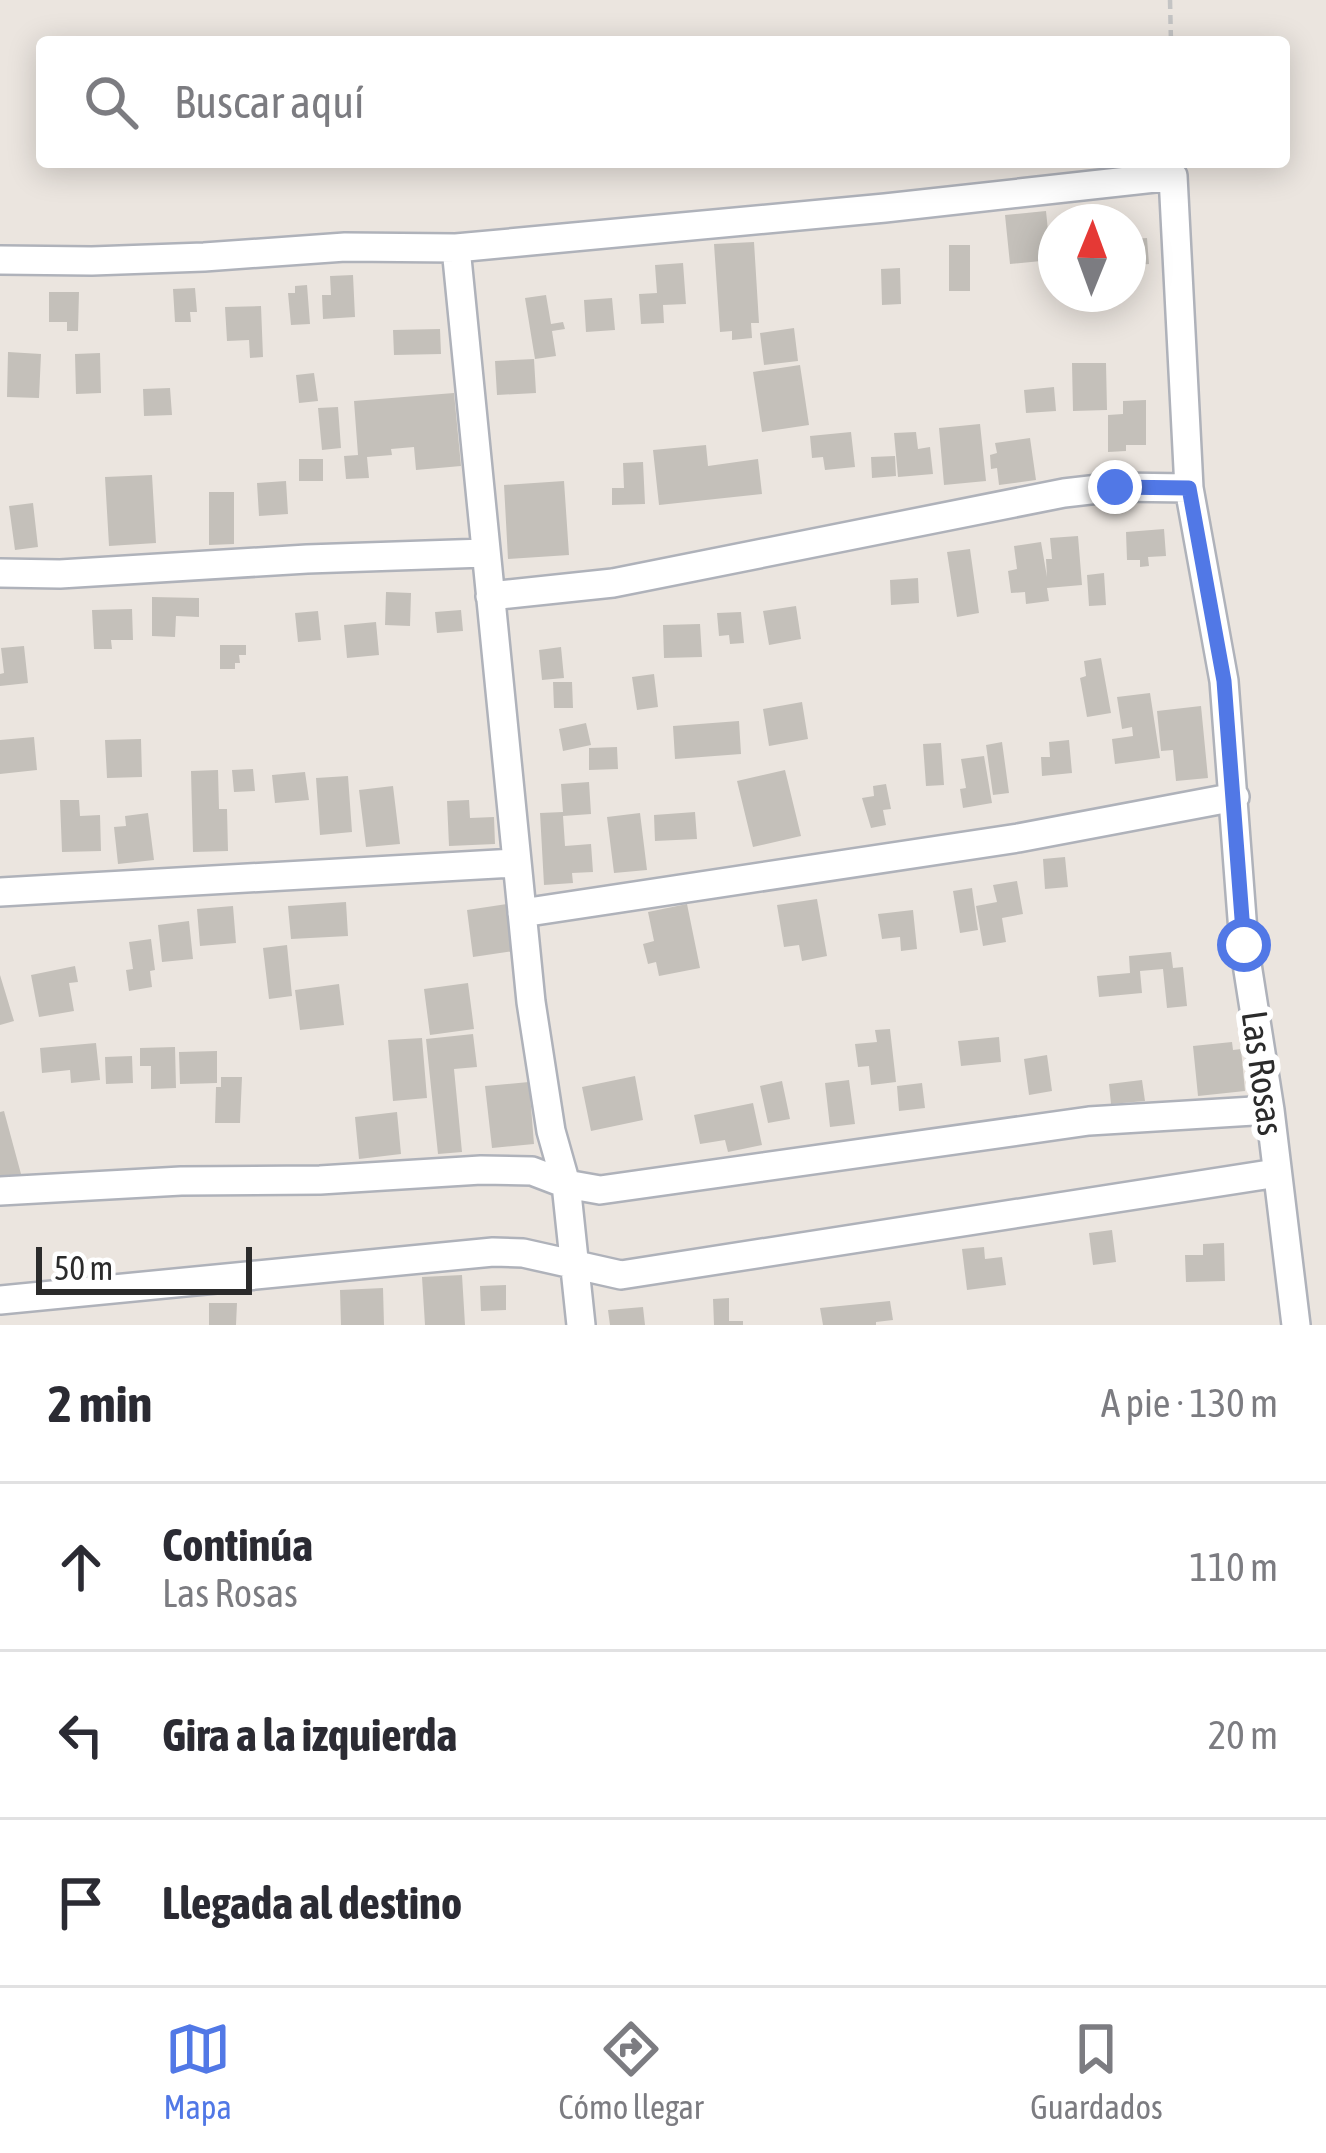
<!DOCTYPE html>
<html lang="es">
<meta charset="utf-8">
<style>
:root{--surface:#fff;--page:#f7f7f7;--text:#2b2b33;--muted:#7c7c81;--line:#e1e1e2;--accent:#5178e6}
body{margin:0;font-family:"Asap Condensed",sans-serif;background:var(--page);color:var(--text)}
.compass{position:absolute;left:1038px;top:204px;width:108px;height:108px;border-radius:50%;background:var(--surface);box-shadow:0 6px 30px #0003;rotate:1deg}
.scale{position:absolute;left:36px;bottom:30px;width:216px;box-sizing:border-box;padding-left:12px;border:6px solid #2b2b2b;border-top:0;font-size:33px;line-height:42px;white-space:nowrap;color:#2b2b2b;-webkit-text-stroke:9px #fff;paint-order:stroke}
.stop{position:absolute;width:36px;height:36px;margin:-27px;border:9px solid #5178e6;border-radius:50%;background:#fff}
.stop.end{background:#5178e6;border-color:#fff;box-shadow:0 3px 12px #0008}
.list{margin:0;padding:0;list-style:none}
h2{display:flex;justify-content:space-between;align-items:center;height:156px;margin:0;padding:0 48px;font-size:51px}
h2 small{font-size:39px;font-weight:400;color:var(--muted)}
.list li{display:grid;grid-template-columns:78px 1fr auto;gap:36px;align-items:center;box-sizing:border-box;height:168px;padding:0 48px;border-top:3px solid var(--line)}
.list b{display:block;font-size:45px;white-space:nowrap}
.list p{margin:0;font-size:39px;white-space:nowrap;color:var(--muted)}
.list em{font-size:39px;font-style:normal;color:var(--muted)}
.icon{flex:none;width:66px;height:66px;fill:none;stroke:currentColor;stroke-width:2;stroke-linecap:round;stroke-linejoin:round}
.map{position:relative;flex:none;width:1326px;height:1325px;overflow:hidden}
.search{position:absolute;background:var(--surface);box-shadow:0 6px 30px #0003;left:36px;right:36px;top:36px;height:132px;display:flex;align-items:center;gap:30px;box-sizing:border-box;padding:0 42px;border-radius:12px;color:var(--muted);font-size:45px}
.sheet{height:660px;background:var(--surface)}
nav{display:flex;justify-content:space-around;align-items:center;box-sizing:border-box;height:168px;border-top:3px solid var(--line);background:var(--surface);font-size:33px;color:var(--muted)}
nav a{display:grid;justify-items:center;gap:6px}
nav .on{color:var(--accent)}
.map>svg:first-child{display:block}
.building{fill:#c4c0ba}
.lines{fill:none;stroke-linecap:round;stroke-linejoin:round}
.minor-casing{stroke:#afb2ba;stroke-width:32}
.path{stroke:#c4c4c4;stroke-width:4.5;stroke-dasharray:9 6;stroke-linecap:butt}
.minor{stroke:#fff;stroke-width:27}
.route{stroke:#5178e6;stroke-width:15}
.labels{text-anchor:middle;stroke-width:12;stroke-linejoin:round;paint-order:stroke}
.street-label{font-size:36px;fill:#2b2b2b;stroke:#fff}
</style>
<div class="map">
<svg width="1326" height="1325" viewBox="0 0 1326 1325">
<rect width="100%" height="100%" fill="#ebe5df"/>
<path class="building" d="M1046,211L1051,260L1010,264L1005,215Z
M1147,238L1149,264L1128,266V239Z
M754,242L759,323H751L752,338L732,340V331L720,332L714,244Z
M949,245H970V291H949Z
M683,263L686,304L663,305L664,323L641,324L639,294L657,293L655,265Z
M900,268L901,304L882,305L881,269Z
M353,275L355,317L323,319L322,295H331L330,276Z
M307,285L310,324L291,325L288,293H295V286Z
M195,288L197,312H190L191,322H175L173,289Z
M49,292H79L78,331H67V322H49Z
M546,295L551,324L563,322L565,329L552,331L556,356L535,359L525,298Z
M612,298L615,330L586,332L584,300Z
M261,306L263,357L250,358L249,340L227,341L225,307Z
M794,328L798,361L764,365L760,333Z
M440,329L441,354L394,355L393,330Z
M8,352L41,354L39,398L7,397Z
M100,353L101,393L76,394L75,354Z
M534,359L536,393L497,395L495,361Z
M1072,363H1106L1107,410L1073,411Z
M800,365L809,425L762,432L753,372Z
M314,373L318,401L299,403L296,375Z
M1054,387L1056,411L1026,413L1024,390Z
M170,388L172,415L144,416L143,389Z
M454,393L461,466L416,470L414,447L391,449L392,455L367,457L369,478L346,479L344,456L358,455L354,401Z
M1146,400V445H1126V451L1108,452V415L1123,414V401Z
M338,407L341,448L322,450L318,408Z
M980,424L986,481L944,485L939,428Z
M851,432L855,467L825,470L823,457L812,458L810,436Z
M916,432L918,449L930,447L933,474L898,477L894,433Z
M1030,438L1036,480L999,485L997,468L991,469L990,455L997,453L995,443Z
M706,445L708,466L758,459L762,494L659,505L653,450Z
M895,456L896,476L872,478L871,457Z
M299,459H323V481H299Z
M643,462L645,504L612,505V488H624L623,463Z
M152,475L156,543L109,546L105,477Z
M286,481L288,514L259,516L257,483Z
M564,481L569,555L508,559L504,485Z
M209,492H234V544L209,545Z
M33,503L38,547L15,550L9,506Z
M1164,529L1166,556L1148,557L1149,566L1140,567V560H1127L1126,532Z
M1078,536L1082,585L1047,588L1049,601L1026,604L1025,592L1011,593L1008,571L1017,569L1014,546L1041,542L1047,577L1046,559H1052L1050,538Z
M970,549L979,613L957,617L947,552Z
M1104,573L1106,605L1089,606L1087,575Z
M918,578L919,603L891,605L890,580Z
M386,592L411,593L410,626L385,625Z
M152,597L199,598V617L176,616L175,637L152,636Z
M796,606L801,639L769,645L763,611Z
M132,609L133,640H111L112,649H94L92,610Z
M461,610L463,631L437,633L435,612Z
M318,611L321,640L298,642L295,613Z
M741,612L744,643L730,644L729,635L719,636L717,613Z
M376,622L379,655L347,658L344,625Z
M700,624L702,657L664,658L663,625Z
M220,645H246V655H239L240,663H235V669H220Z
M24,646L28,683L0,686V674L4,673L1,648Z
M561,647L564,678L542,680L539,650Z
M1101,658L1111,713L1087,717L1080,678L1086,676L1084,661Z
M654,674L658,707L637,710L632,677Z
M553,682H572L573,708H554Z
M1150,693L1160,758L1115,764L1112,739L1133,736L1132,727L1122,729L1117,697Z
M802,702L808,739L769,746L763,709Z
M1201,706L1208,778L1176,781L1173,750L1161,751L1157,711Z
M739,721L741,754L675,759L673,726Z
M586,723L591,745L563,751L559,729Z
M34,737L37,770L0,774V740Z
M141,739L142,777L107,778L105,740Z
M1069,740L1072,773L1042,776L1041,757H1050L1049,742Z
M1002,742L1009,793L993,795L986,745Z
M941,743L944,785L926,786L923,744Z
M617,747L618,769L589,770V748Z
M984,756L992,803L963,808L960,789L966,788L961,759Z
M253,769L255,791L234,792L232,770Z
M218,770L219,809H227L228,851L193,852L191,771Z
M785,770L801,836L753,847L737,781Z
M305,772L309,800L275,803L272,775Z
M348,776L352,832L320,835L316,778Z
M589,782L591,814L563,816L565,846L591,844L593,872L572,873L573,883L544,885L540,813L563,812L561,784Z
M886,784L891,809L883,810L886,825L871,828L862,798L874,796L873,786Z
M393,786L400,844L366,847L359,790Z
M60,800H79L80,816L100,815L101,851L62,852Z
M469,800L470,818L494,817L495,844L449,846L447,801Z
M695,812L697,839L655,841L654,815Z
M148,813L154,860L118,864L114,827L126,826L125,816Z
M640,813L647,870L614,873L607,817Z
M1065,857L1068,887L1045,889L1043,859Z
M1017,881L1023,914L1002,918L1006,942L983,946L976,906L997,902L993,885Z
M972,888L978,930L960,933L953,891Z
M817,899L827,956L802,961L799,945L784,947L777,905Z
M346,902L348,936L291,939L288,906Z
M507,904L514,951L473,957L467,910Z
M687,904L700,968L659,976L656,962L648,964L643,944L654,941L648,912Z
M233,906L236,943L200,946L197,909Z
M913,910L917,949L901,951L900,937L882,939L878,914Z
M189,921L193,959L162,962L158,925Z
M151,939L155,970L150,971L152,987L129,991L126,970L133,969L129,942Z
M287,945L292,996L269,999L263,948Z
M1171,952L1173,968L1183,967L1187,1006L1167,1008L1163,969L1140,971L1142,993L1099,997L1097,976L1130,973L1129,956Z
M75,966L78,982L69,983L74,1011L39,1017L31,975Z
M0,975L14,1021L0,1025Z
M468,983L474,1029L430,1035L424,989Z
M339,984L344,1025L300,1030L295,990Z
M890,1029L896,1082L871,1085L869,1066L858,1067L855,1044L877,1042L875,1030Z
M473,1034L477,1067L454,1069L462,1152L438,1154L426,1039Z
M999,1037L1001,1062L961,1066L958,1041Z
M422,1038L427,1098L393,1101L388,1040Z
M1232,1042L1233,1050L1241,1049L1245,1091L1198,1096L1193,1046Z
M96,1043L100,1080L71,1083L70,1070L42,1073L40,1048Z
M175,1047L176,1088L151,1089V1066H140V1048Z
M217,1051V1083L180,1084L179,1052Z
M1047,1055L1052,1091L1029,1095L1024,1059Z
M132,1056L133,1083L106,1084L105,1057Z
M635,1076L643,1120L591,1131L582,1087Z
M221,1077H242L240,1123H215L216,1087H221Z
M849,1080L855,1124L830,1127L825,1083Z
M1142,1080L1145,1101L1111,1104L1109,1084Z
M782,1081L790,1119L768,1123L760,1086Z
M529,1082L534,1144L492,1148L485,1086Z
M922,1083L925,1108L899,1111L897,1086Z
M753,1103L762,1145L728,1152L725,1140L700,1144L694,1115Z
M4,1111L21,1174L0,1179V1112Z
M397,1112L401,1154L359,1159L355,1117Z
M1112,1230L1116,1262L1093,1265L1089,1233Z
M1224,1243L1225,1281L1186,1282L1185,1255H1203V1244Z
M984,1247L985,1259L1002,1257L1006,1285L967,1290L962,1249Z
M462,1275L465,1325H425L422,1277Z
M506,1285V1310L481,1311L480,1286Z
M383,1288L384,1325H341L340,1290Z
M729,1298V1321H743V1325H714L713,1299Z
M890,1301L893,1320L876,1322V1325H823L820,1308Z
M209,1303H237L236,1325H209Z
M643,1307L645,1325H610L608,1310Z"/>
<g class="lines">
<defs>
<path id="minor" d="M456,248L531,1002L551,1131L566,1184L581,1325
M0,260L92,261L204,257L345,247L456,248L885,208L1173,176L1189,488L1224,681L1244,945L1270,1110L1296,1325
M0,573L60,574L307,559L485,553
M490,596L613,583L1064,493L1116,487L1189,488
M0,892L515,863
M522,913L1018,838L1235,797
M0,1191L181,1181L320,1180L481,1170L532,1171L566,1184L600,1190L1089,1121L1270,1110
M0,1300L493,1252L523,1253L621,1275L1277,1173"/>
</defs>
<use href="#minor" class="minor-casing"/>
<path class="path" d="M1170,0L1171,42"/>
<use href="#minor" class="minor"/>
</g>
<g class="lines">
<path class="route" d="M1115,487L1189,488L1224,681L1244,945"/>
</g>
<g class="labels">
<g class="street-label">
<text transform="translate(1263 1073) rotate(82)" y="13">Las Rosas</text>
</g>
</g>
</svg>
<svg class="compass" viewBox="-18 -18 36 36"><path d="M0-13l5 13h-10z" fill="#e53935"/><path d="M0 13l5-13h-10z" fill="#7c7c81"/></svg>
<div class="scale">50 m</div>
<div class="stop" style="left:1244px;top:945px"></div>
<div class="stop end" style="left:1115px;top:487px"></div>
<div class="search"><svg class="icon" aria-label="search" viewBox="0 0 24 24"><circle cx="10" cy="10" r="6"/><path d="M15 15l6 6"/></svg>Buscar aquí</div>
</div>
<section class="sheet">
<h2>2 min<small>A pie · 130 m</small></h2>
<ul class="list">
<li><svg class="icon" aria-label="ahead" viewBox="0 0 24 24"><path d="M12 20V5M6 11l6-6 6 6"/></svg><div><b>Continúa</b><p>Las Rosas</p></div><em>110 m</em></li>
<li><svg class="icon" aria-label="left" viewBox="0 0 24 24"><path d="M17 20v-9H6M10 6l-5 5 5 5"/></svg><div><b>Gira a la izquierda</b></div><em>20 m</em></li>
<li><svg class="icon" aria-label="arrive" viewBox="0 0 24 24"><path d="M6 21V4h12l-3 4 3 4H6"/></svg><div><b>Llegada al destino</b></div></li>
</ul>
</section>
<nav>
<a class="on"><svg class="icon" aria-label="map" viewBox="0 0 24 24"><path d="M3 6l6-2 6 2 6-2v14l-6 2-6-2-6 2zM9 4v14M15 6v14"/></svg>Mapa</a>
<a><svg class="icon" aria-label="directions" viewBox="0 0 24 24"><path d="M12 3l9 9-9 9-9-9zM9 14v-3h6M13 9l2 2-2 2"/></svg>Cómo llegar</a>
<a><svg class="icon" aria-label="saved" viewBox="0 0 24 24"><path d="M7 4h10v16l-5-4-5 4z"/></svg>Guardados</a>
</nav>
